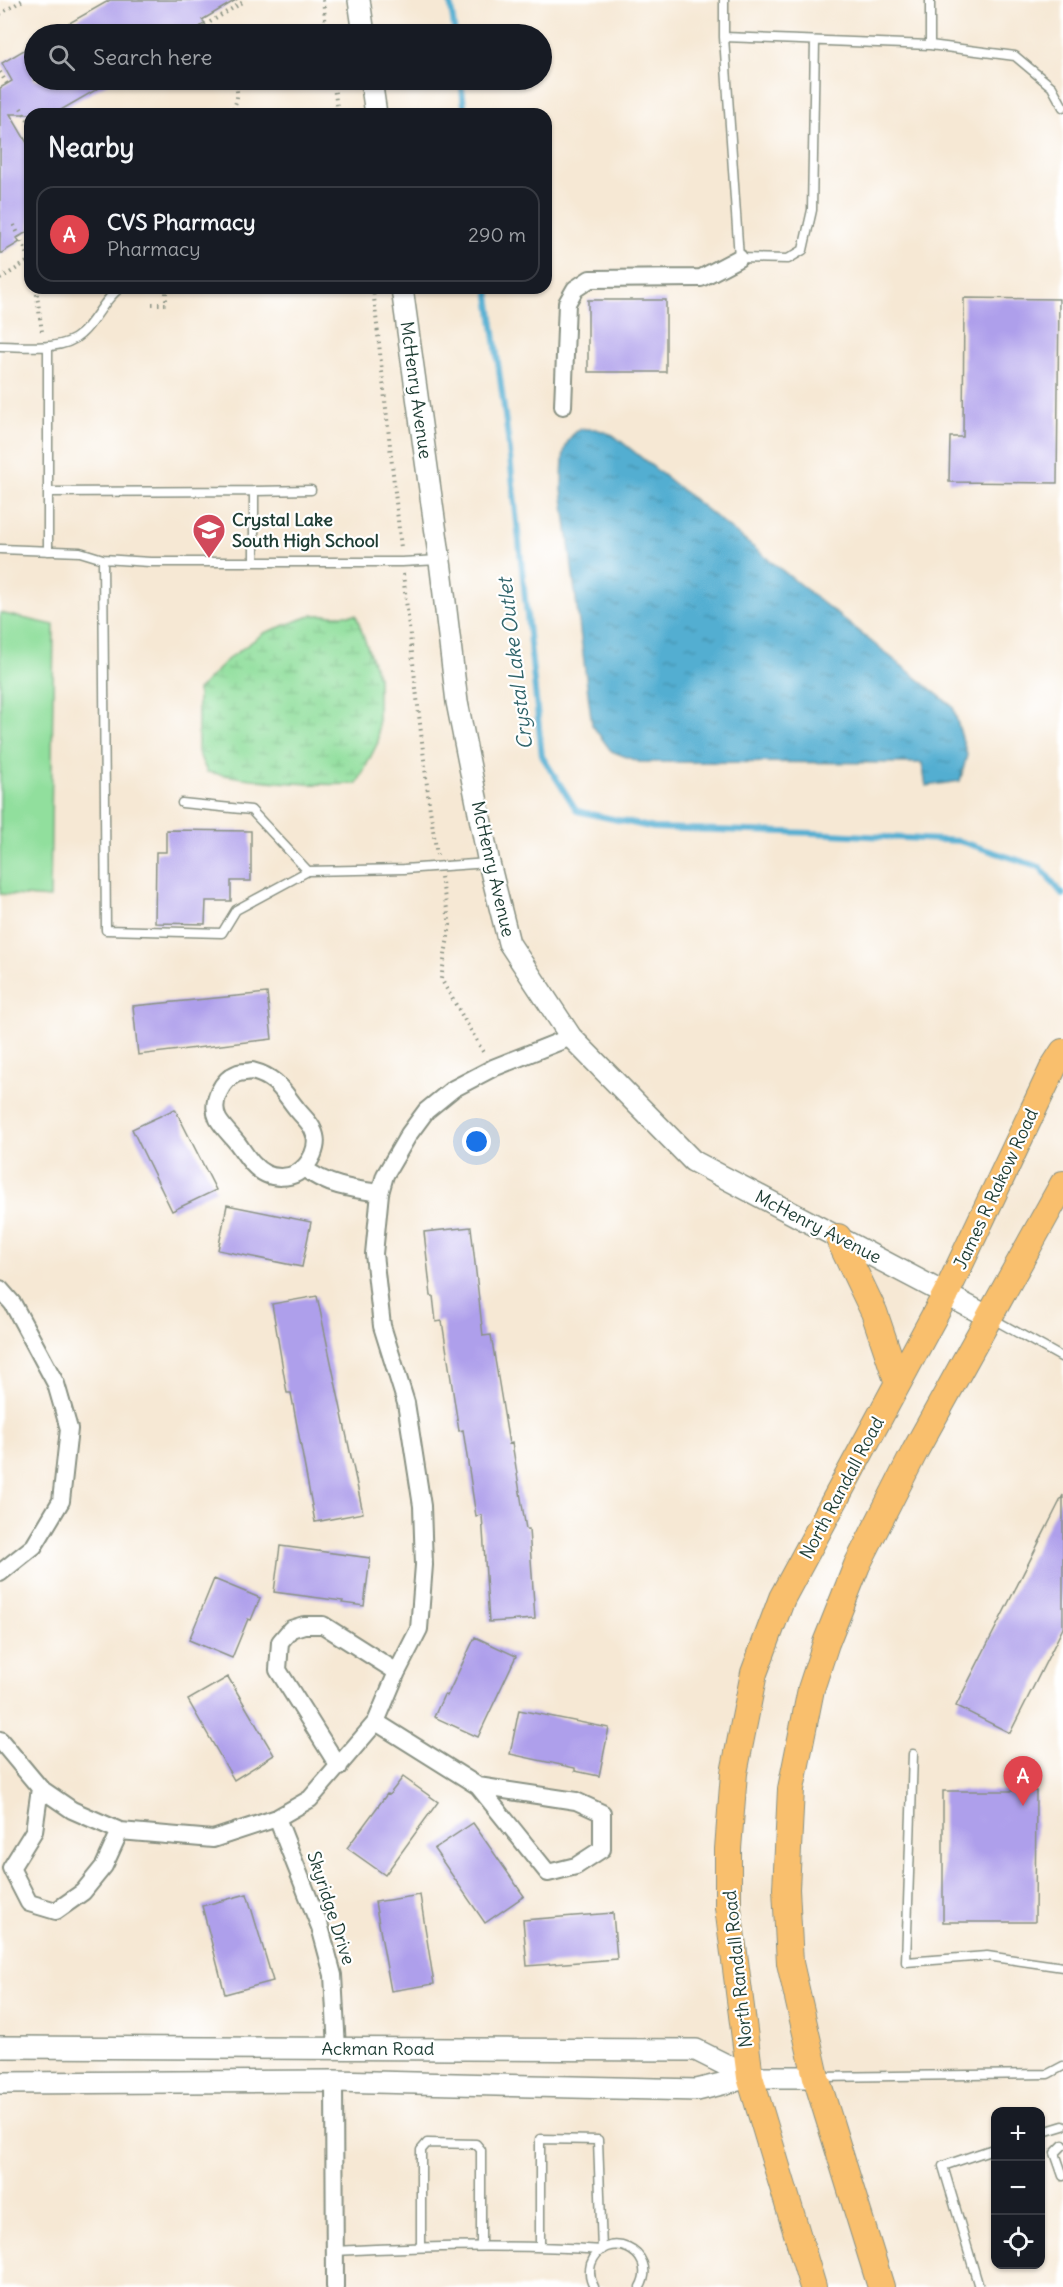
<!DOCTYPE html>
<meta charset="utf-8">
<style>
:root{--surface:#171b24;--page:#20242c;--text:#f1f3f6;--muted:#9ea1a6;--line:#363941;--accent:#0f766e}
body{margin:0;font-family:Delius,sans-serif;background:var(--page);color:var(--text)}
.controls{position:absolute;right:18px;bottom:18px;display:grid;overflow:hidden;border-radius:12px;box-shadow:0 2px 4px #0004}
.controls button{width:54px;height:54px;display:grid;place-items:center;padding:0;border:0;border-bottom:2px solid var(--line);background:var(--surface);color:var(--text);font:30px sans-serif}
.you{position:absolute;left:477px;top:1142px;width:21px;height:21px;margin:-15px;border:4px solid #fff;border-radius:50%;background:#1a73e8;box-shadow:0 0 0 9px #1a73e833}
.badge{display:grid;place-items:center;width:39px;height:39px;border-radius:50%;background:var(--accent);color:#fff;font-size:20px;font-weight:700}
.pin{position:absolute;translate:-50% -50px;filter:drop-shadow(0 2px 3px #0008)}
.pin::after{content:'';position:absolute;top:32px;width:21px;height:18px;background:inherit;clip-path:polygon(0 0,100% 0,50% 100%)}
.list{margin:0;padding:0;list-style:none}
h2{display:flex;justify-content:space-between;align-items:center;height:78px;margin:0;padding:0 24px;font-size:26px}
h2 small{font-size:20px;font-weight:400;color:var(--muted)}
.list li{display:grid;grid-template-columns:39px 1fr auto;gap:18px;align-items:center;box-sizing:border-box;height:96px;margin:0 12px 12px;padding:0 12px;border:2px solid var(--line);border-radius:18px}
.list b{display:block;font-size:22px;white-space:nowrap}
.list p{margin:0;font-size:20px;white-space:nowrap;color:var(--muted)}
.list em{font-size:20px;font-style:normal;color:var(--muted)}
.icon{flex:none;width:33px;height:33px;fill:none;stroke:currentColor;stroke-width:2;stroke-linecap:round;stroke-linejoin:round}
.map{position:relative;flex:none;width:1063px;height:2287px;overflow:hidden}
.search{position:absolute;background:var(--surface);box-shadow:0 2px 4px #0004;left:24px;top:24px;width:528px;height:66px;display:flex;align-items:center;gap:15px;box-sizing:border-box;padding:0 21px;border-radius:33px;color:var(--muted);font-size:22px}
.panel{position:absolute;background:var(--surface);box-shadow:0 2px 4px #0004;left:24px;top:108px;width:528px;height:186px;border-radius:18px}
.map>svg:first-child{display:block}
.wetland{fill:url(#wetland-marsh);stroke:#588e68;stroke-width:1.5}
.pitch{fill:#91df9d;stroke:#588e68;stroke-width:1.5}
.water{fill:url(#water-ripples);stroke:#397682;stroke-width:1.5}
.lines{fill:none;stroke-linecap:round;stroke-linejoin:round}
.stream{stroke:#53aed1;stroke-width:6}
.building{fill:#ae9feb}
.service-casing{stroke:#8a9284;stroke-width:11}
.minor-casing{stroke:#8a9284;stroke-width:20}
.tertiary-casing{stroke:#8a9284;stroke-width:24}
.primary-casing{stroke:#8a9284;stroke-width:28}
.path{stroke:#8a9284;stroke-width:4;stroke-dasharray:1.5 4.5;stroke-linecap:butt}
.service{stroke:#fff;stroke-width:8}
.minor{stroke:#fff;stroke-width:16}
.tertiary{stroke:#fff;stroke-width:21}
.primary{stroke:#f9bf6d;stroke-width:26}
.labels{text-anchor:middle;stroke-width:4.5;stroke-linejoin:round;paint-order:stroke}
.street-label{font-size:18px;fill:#1f3d34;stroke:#fff}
.poi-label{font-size:18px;font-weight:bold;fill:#1f3d34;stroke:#fff;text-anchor:start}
.water-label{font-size:20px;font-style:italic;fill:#31656b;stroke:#fff}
</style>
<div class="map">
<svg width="1063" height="2287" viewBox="0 0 1063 2287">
<defs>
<pattern id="wetland-marsh" width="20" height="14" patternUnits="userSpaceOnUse" patternTransform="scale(1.5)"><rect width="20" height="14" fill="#91df9d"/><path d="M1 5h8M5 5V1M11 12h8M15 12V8" fill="none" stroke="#7dc088"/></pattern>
<pattern id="water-ripples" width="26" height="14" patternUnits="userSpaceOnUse" patternTransform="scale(1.5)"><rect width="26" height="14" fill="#53aed1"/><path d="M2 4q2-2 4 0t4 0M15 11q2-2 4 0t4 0" fill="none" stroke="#448faa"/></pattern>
</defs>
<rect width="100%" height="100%" fill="#fff"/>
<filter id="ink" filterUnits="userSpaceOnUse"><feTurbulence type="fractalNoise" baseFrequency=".0167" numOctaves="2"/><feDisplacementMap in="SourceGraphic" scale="12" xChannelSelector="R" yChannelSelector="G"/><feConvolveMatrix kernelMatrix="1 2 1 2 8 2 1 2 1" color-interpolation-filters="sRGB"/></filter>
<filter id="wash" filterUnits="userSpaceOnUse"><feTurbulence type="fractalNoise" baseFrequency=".008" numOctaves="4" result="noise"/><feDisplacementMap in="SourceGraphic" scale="24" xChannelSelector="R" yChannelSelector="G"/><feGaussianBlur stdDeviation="1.35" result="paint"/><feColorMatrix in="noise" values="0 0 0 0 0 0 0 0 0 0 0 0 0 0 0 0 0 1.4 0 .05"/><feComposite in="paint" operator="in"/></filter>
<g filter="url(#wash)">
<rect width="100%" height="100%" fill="#f6e8d4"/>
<path class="wetland" d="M313,615H356L378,677V742L357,784C304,786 259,782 207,772L198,752V690L228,659L264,633Z"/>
<path class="pitch" d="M0,613L54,625L50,898L0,894Z"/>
<path class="water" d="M581,429H596L613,435L953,707L967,755L960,781L926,786L922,763L639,762L611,751L592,725L562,489C563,468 559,439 581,429Z"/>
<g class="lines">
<path class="stream" d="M450,0L455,34
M461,80L465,114
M488,288L508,438L542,756L577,811L654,828L813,833L959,841L1040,867L1063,895"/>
</g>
<g id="blocks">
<path class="building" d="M110,0H236L202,20L205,23L190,34H50Z
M34,44V80H113L54,114H10L30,148V230L17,238L20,242L0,254V88L12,81L2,63Z
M964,298L1059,299L1057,483L949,482L950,437H963Z
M588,300H666V372H588Z
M166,830L251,831V881H231V901H206L205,924L155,923L156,852H166Z
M267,993L272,1039L138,1055L133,1006Z
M175,1109L216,1190L172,1211L132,1129Z
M227,1205L311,1222L302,1267L218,1250Z
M471,1227L483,1336L491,1335L509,1444L512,1443L526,1529H529L535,1619L489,1622L482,1515L476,1516L463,1430L459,1431L442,1321L436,1322L433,1296H431L424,1232Z
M317,1296L363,1513L315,1522L291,1393H287L272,1304Z
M1063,1495V1628L1010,1733L956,1706Z
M280,1546L370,1558L364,1606L342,1603L343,1601L274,1592Z
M214,1579L260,1598L251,1620L248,1619L232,1658L189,1640Z
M475,1637L516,1656L478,1737L434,1717L444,1695L447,1696Z
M228,1677L274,1755L234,1780L188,1700Z
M519,1710L609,1728L599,1776L575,1771V1768L510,1754Z
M403,1777L438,1802L385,1875L347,1848L387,1794L389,1795Z
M943,1791H1036L1035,1922H943Z
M473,1823L524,1896L485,1923L434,1849Z
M247,1894L273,1981L225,1994L202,1906Z
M420,1895L434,1984L391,1991L375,1902Z
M613,1913L617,1959L527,1966L523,1920Z"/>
</g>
</g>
<g filter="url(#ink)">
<use href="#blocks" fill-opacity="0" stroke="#8a9284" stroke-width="1.5"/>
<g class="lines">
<defs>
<path id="service" d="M724,0V37L930,45V0
M724,37L739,258L788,259L803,250L812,210L815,41
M930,45L1015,56L1052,87L1063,107
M0,346C24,346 62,352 81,334C96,321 103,300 120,288
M48,346V492L254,491V561
M254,491L311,490
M48,492V551
M0,549L80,552L103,559L150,562H402L439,560
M103,559L106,930L222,933L236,910L308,871
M182,803L251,810L308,871L404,869L488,863
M993,1319L1063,1358
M913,1754L906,1962L987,1956L1063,1967
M819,2077L1048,2074L1063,2066
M1040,2133L1063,2126
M1063,2145L1055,2153L1063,2176
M421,2247V2150L427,2143L476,2144L481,2150V2246
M335,2251C425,2246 513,2244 602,2250L598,2140L540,2139V2246
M594,2287C590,2280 589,2272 591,2264C604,2227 660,2251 640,2287
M979,2287L943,2166L996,2148"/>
<path id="minor" d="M563,406L567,303L575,289L590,279L701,278L739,258
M252,1071C276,1077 282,1090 296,1108C301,1115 310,1122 313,1130C321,1146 310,1165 297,1173C288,1178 275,1178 266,1174C253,1168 246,1155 238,1144C232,1136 223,1128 218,1119C210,1102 222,1079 238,1073C242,1072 248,1072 252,1071Z
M304,1168C327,1186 352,1189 380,1193
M0,1289L13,1304L56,1384L69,1429L61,1501L34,1546L0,1573
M376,1722L478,1786
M0,1740L40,1788L72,1810L120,1831L213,1839L277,1818L310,1799L376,1722L397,1672L419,1629L424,1565L422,1506L406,1403L382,1326L374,1254L380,1193L385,1175L409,1134L426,1111L453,1089L493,1068L571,1037
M339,1767L278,1670L280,1642L291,1629L304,1625H323L397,1672
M478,1786L576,1801L602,1813V1849L576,1866L548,1873Z
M40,1788L34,1831L11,1868L29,1903L56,1911L83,1892L104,1866L120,1831
M277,1818L320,1927L333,1975L337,2049
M334,2081L335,2287"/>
<path id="tertiary" d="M359,0L364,34
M371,80L376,114
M402,288L441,569L457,702L489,863L509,943L571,1037L693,1161L989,1317
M0,2047L696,2050L750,2077
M0,2083L334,2081L697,2090L750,2077H816"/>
<path id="primary" d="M838,1237L874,1312L898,1383
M813,2287L750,2077L728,1907V1849L734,1773L754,1673L782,1598L946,1294L1054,1066L1063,1052
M881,2287L816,2077L790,1963L786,1889L791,1789L811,1689L826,1643L857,1565L915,1451L1063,1184"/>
</defs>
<use href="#service" class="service-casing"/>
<use href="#minor" class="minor-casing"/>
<use href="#tertiary" class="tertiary-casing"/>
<use href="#primary" class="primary-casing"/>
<path class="path" d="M323,0L327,34
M0,14L23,0
M207,34L202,27L243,2L242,0
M0,72L7,84
M333,80L338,114
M21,108L30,123
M229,114C238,103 240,92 233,80
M14,225L30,259
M0,279L30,260
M36,288L42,332
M373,288L401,548
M152,304H166V288
M403,574L429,803L437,855
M441,877L450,925L441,979L485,1055"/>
<use href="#service" class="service"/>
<use href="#minor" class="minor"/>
<use href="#tertiary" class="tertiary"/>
<use href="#primary" class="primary"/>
</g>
</g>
<defs>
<symbol id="school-pin" viewBox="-11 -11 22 30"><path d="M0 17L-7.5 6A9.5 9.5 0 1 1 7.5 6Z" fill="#d1495b" stroke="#fff"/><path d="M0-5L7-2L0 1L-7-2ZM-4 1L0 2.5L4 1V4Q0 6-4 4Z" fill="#fff"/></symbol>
</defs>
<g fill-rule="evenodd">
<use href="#school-pin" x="190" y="511" width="38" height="52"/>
</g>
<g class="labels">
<g class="street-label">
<text transform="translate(416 390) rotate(82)" y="6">McHenry Avenue</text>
<text transform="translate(493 869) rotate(77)" y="6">McHenry Avenue</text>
<text transform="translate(996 1189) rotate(-65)" y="6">James R Rakow Road</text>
<text transform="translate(818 1227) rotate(27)" y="6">McHenry Avenue</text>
<text transform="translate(842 1488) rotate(-62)" y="6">North Randall Road</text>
<text transform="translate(331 1908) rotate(72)" y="6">Skyridge Drive</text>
<text transform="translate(738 1969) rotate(-96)" y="6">North Randall Road</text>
<text x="378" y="2055">Ackman Road</text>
</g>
<g class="poi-label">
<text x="232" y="526">Crystal Lake<tspan x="232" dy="21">South High School</tspan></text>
</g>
<g class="water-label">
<text transform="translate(515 664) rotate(-97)" y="7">Crystal Lake Outlet</text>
</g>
</g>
</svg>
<div class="controls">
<button>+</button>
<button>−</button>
<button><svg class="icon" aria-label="locate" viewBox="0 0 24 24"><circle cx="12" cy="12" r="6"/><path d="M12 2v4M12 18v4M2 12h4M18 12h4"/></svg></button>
</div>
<div class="you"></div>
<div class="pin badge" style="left:1023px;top:1806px;background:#e0444e">A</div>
<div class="search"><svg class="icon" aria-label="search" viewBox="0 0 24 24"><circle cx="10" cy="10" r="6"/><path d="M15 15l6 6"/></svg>Search here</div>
<section class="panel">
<h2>Nearby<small></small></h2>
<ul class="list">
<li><span class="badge" style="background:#e0444e">A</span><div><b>CVS Pharmacy</b><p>Pharmacy</p></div><em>290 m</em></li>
</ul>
</section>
</div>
